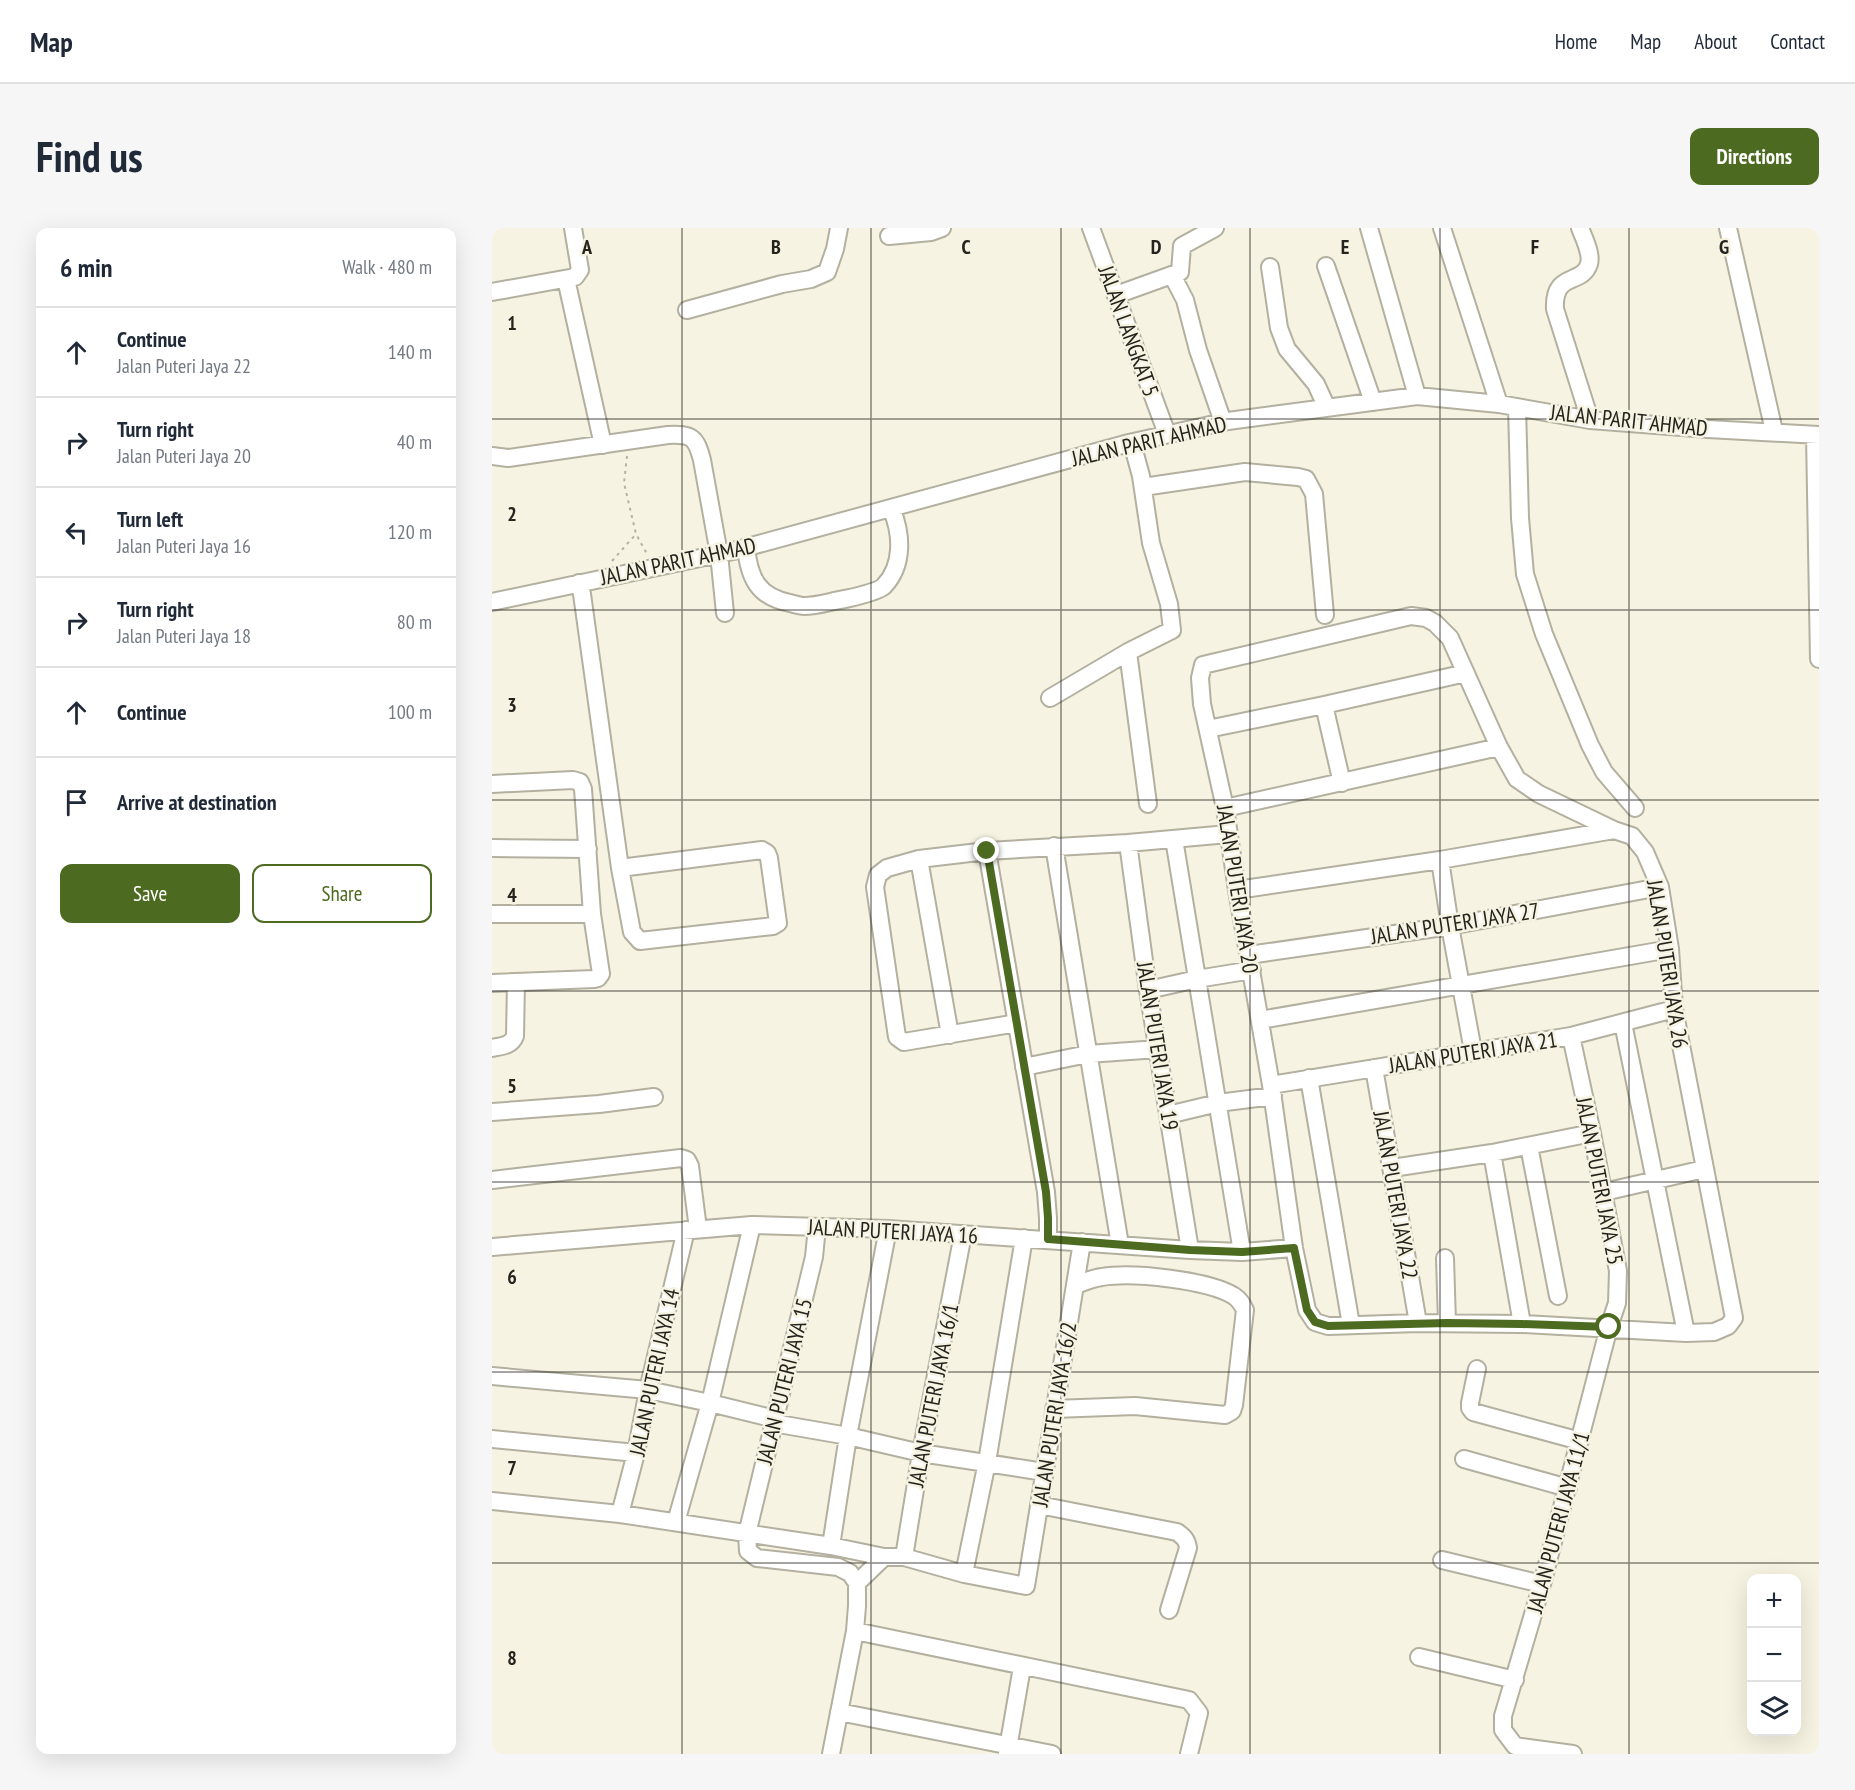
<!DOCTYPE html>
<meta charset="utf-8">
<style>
:root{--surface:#fff;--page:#f6f6f7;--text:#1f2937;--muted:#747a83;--line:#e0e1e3;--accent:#4d6b20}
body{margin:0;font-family:"PT Sans Narrow",sans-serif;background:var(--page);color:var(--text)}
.controls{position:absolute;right:18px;bottom:18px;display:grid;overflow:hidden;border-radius:12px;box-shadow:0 6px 24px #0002}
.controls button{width:54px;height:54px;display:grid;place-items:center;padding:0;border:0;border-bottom:2px solid var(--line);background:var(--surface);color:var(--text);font:30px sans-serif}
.stop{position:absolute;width:18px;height:18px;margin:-14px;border:4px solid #4d6b20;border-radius:50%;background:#fff}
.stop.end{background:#4d6b20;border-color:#fff;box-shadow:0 2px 6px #0008}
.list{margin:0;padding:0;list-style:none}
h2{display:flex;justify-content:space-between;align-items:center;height:78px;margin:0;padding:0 24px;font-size:26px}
h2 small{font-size:20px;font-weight:400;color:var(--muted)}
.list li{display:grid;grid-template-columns:39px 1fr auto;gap:18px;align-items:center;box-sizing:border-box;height:90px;padding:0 24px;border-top:2px solid var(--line)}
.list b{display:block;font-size:22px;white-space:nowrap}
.list p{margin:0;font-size:20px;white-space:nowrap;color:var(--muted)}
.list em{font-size:20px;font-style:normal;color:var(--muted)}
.actions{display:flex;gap:12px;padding:18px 24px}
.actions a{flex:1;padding:14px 0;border:2px solid var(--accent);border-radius:12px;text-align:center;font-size:21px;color:var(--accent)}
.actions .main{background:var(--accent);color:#fff}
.icon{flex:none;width:33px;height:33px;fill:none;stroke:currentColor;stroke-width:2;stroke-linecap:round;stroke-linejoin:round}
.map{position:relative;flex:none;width:1327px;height:1526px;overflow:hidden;border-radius:12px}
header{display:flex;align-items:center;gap:36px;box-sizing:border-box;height:84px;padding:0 30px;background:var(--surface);border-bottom:2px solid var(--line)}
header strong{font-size:28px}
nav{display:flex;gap:33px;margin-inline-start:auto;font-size:21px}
.intro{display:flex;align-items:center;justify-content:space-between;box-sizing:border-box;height:144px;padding:0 36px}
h1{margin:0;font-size:42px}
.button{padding:15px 27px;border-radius:12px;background:var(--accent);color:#fff;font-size:21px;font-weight:700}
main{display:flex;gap:36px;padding:0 36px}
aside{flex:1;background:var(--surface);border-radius:12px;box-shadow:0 6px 24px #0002}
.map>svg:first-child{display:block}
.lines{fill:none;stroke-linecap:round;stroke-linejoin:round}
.minor-casing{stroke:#b3b0a0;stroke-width:20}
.path{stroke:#b5b2a5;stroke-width:2;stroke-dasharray:3 4.5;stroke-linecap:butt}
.minor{stroke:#fff;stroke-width:16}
.route{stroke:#4d6b20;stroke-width:8}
.grid{fill:none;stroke:#24231d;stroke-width:1.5;stroke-opacity:0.55}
.labels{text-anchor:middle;stroke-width:5;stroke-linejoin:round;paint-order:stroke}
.street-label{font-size:22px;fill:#24231d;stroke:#f6f3e2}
.grid-label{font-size:20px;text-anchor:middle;font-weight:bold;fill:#24231d;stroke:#f6f3e2;stroke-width:5;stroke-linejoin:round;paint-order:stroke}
</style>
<header>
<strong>Map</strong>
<nav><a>Home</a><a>Map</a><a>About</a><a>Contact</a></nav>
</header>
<div class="intro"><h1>Find us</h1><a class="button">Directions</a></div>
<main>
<aside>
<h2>6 min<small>Walk · 480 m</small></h2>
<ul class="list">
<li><svg class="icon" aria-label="ahead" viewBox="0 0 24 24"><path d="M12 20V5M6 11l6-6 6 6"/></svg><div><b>Continue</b><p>Jalan Puteri Jaya 22</p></div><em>140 m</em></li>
<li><svg class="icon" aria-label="right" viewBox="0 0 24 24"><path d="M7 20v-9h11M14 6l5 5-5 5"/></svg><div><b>Turn right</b><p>Jalan Puteri Jaya 20</p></div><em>40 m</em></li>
<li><svg class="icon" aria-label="left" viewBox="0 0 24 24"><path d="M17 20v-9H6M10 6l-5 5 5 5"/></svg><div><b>Turn left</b><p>Jalan Puteri Jaya 16</p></div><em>120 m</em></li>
<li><svg class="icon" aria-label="right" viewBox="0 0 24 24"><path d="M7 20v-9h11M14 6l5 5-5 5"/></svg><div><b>Turn right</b><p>Jalan Puteri Jaya 18</p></div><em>80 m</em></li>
<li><svg class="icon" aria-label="ahead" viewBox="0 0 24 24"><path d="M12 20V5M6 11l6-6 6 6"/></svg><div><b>Continue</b></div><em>100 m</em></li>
<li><svg class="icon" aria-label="arrive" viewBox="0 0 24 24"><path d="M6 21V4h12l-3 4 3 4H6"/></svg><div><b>Arrive at destination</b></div></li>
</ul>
<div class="actions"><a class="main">Save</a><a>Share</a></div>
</aside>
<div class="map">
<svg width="1327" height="1526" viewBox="0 0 1327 1526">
<rect width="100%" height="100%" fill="#f6f3e2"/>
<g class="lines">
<defs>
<path id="minor" d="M599,0L675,206
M877,0L925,168
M950,0L1007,176
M1088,0C1092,10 1100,26 1097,36C1090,58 1061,43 1063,81L1098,192
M1236,0L1282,203
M397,8L439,4L450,0
M834,38L881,174
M778,39L787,100L795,121L824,156L835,180
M680,47L693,72L706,122L731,194
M74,51L111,217
M0,64L83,49L88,42L81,0
M624,67L688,44L690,18L723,0
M195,82L290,56L319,51L335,44L343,21L347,0
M1025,179L1028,290L1033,346L1052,406L1098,517L1112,544L1143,580
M1323,207L1327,431
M0,228L16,230L176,207C200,206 204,209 210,232L227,326L233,385
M651,259L753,244L806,249L814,251L822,266L833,387
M254,319C257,350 266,369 298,375C302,376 307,378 312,378C325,378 340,373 353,371C362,369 386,364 392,358C412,337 410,305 399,280
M87,355L90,366L128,640L140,704L148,713L281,698L286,695L277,630L275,625L270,622L128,640
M0,374L241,323L637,215L736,193L925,168L1007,176L1098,192L1216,201L1327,207
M919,388L934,390L943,395L958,410L1007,519L1025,551L1047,566L1122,602L1140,608L1153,624L1168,659L1178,721L1182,781L1242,1090L1236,1098L1222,1104L1194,1105L1030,1096L926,1095L836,1098L823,1094L815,1082L802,1020L779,857L745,662L733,580L710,476L708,450L711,437Z
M636,424L656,576
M558,470L636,424L680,402L677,376L659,315L649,248L643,226L637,215
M832,477L850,555
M716,501L832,477L974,445
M0,556L81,552L88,554L91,561L100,686L109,746L106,750L102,751L0,755
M733,580L1007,519
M682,611L750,1024
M636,615L656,762L698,1022
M562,618L628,1017
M0,620L96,621
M495,623L554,964L556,990V1011
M427,631L458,807
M948,632L958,698L981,823
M745,662L948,632L1122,602
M0,686H100
M757,727L958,698L1168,659
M656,762L705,751L760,742
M768,792L1178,721
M525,795L412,814L405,809L383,659L386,647L395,640L427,631L495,623L636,615L736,606
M1131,795L1194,1105
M1079,808L1100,905L1126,1043L1125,1075L1117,1099L1050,1356L1011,1488V1502L1023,1518L1081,1526
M0,820C10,818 19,818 23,808L24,754
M532,839L596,826L666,821
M882,840L926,1095
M817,850L859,1097
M779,857L1079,808L1182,781
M0,884L107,876L162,869
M676,887L726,875L781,868
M1037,918L1066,1068
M1000,925L1030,1096
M900,940L1000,925L1100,905
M0,952L189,930L195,932L198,938L206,1001
M1112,964L1212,941
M325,999L322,1029L255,1306L256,1323L265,1330L346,1339L358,1345L365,1355V1378L363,1403L339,1526
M0,1019L260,997L396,1001L698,1022L750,1024L802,1020
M953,1030L955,1095
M985,1141L978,1175V1180L981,1184L1088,1213
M0,1148L156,1162L218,1175L283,1191
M562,1181L643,1178L733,1187L740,1183L742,1177L753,1082C750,1076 748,1072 742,1068C716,1052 641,1044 610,1049C601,1050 592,1054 584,1057
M281,1195L356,1208L429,1225L552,1244
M0,1211L144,1225
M972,1231L1076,1260
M0,1273L128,1286L339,1318L392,1329H412L472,1346L534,1358L590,1014
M547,1277L685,1304C692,1309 695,1312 696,1320L677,1382
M128,1286L144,1225L156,1162L194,1002
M184,1294L218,1175L260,997
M339,1318L356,1208L396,1001
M412,1329L429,1225L471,1006
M950,1332L1050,1356
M472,1346L495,1234L532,1010
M365,1355L392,1329
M363,1403L697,1472L707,1485L697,1526
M927,1429L1023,1452
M347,1484L560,1526
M515,1526L530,1439"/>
</defs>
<use href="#minor" class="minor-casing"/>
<path class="path" d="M135,228L132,255L144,306L155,326
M120,333L144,306"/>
<use href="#minor" class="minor"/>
</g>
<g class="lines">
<path class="route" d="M495,623L554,964L556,990V1011L698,1022L750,1024L802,1020L815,1082L823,1094L836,1098L955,1095L1030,1096L1117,1099"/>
</g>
<path class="grid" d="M190,0V1526M379,0V1526M569,0V1526M758,0V1526M948,0V1526M1137,0V1526M0,191H1327M0,382H1327M0,572H1327M0,763H1327M0,954H1327M0,1144H1327M0,1335H1327"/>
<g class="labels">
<g class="street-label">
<text transform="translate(637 103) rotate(70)" y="8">JALAN LANGKAT 5</text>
<text transform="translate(1137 192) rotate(6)" y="8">JALAN PARIT AHMAD</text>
<text transform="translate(657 213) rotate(-13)" y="8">JALAN PARIT AHMAD</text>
<text transform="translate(186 333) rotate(-12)" y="8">JALAN PARIT AHMAD</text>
<text transform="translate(746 661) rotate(81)" y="8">JALAN PUTERI JAYA 20</text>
<text transform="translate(963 695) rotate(-9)" y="8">JALAN PUTERI JAYA 27</text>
<text transform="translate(1176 736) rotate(81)" y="8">JALAN PUTERI JAYA 26</text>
<text transform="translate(666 818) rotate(81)" y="8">JALAN PUTERI JAYA 19</text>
<text transform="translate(981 824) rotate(-9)" y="8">JALAN PUTERI JAYA 21</text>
<text transform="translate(1108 953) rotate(79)" y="8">JALAN PUTERI JAYA 25</text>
<text transform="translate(904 967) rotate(80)" y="8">JALAN PUTERI JAYA 22</text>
<text transform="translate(401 1003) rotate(3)" y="8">JALAN PUTERI JAYA 16</text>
<text transform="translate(162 1144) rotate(-78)" y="8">JALAN PUTERI JAYA 14</text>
<text transform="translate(292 1153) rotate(-76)" y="8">JALAN PUTERI JAYA 15</text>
<text transform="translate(441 1167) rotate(-79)" y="8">JALAN PUTERI JAYA 16/1</text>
<text transform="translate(562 1186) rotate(-81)" y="8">JALAN PUTERI JAYA 16/2</text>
<text transform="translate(1066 1294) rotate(-75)" y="8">JALAN PUTERI JAYA 11/1</text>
</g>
</g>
<g class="grid-label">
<text x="95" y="26">A</text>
<text x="284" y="26">B</text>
<text x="474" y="26">C</text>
<text x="664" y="26">D</text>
<text x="853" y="26">E</text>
<text x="1043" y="26">F</text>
<text x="1232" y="26">G</text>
<text x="20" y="102">1</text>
<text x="20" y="293">2</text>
<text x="20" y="484">3</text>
<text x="20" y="674">4</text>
<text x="20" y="865">5</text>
<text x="20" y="1056">6</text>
<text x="20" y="1247">7</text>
<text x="20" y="1437">8</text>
</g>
</svg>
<div class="controls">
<button>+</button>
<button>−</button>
<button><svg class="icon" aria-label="layers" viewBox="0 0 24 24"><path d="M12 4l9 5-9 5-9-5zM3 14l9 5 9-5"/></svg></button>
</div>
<div class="stop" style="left:1117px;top:1099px"></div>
<div class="stop end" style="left:495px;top:623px"></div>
</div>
</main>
